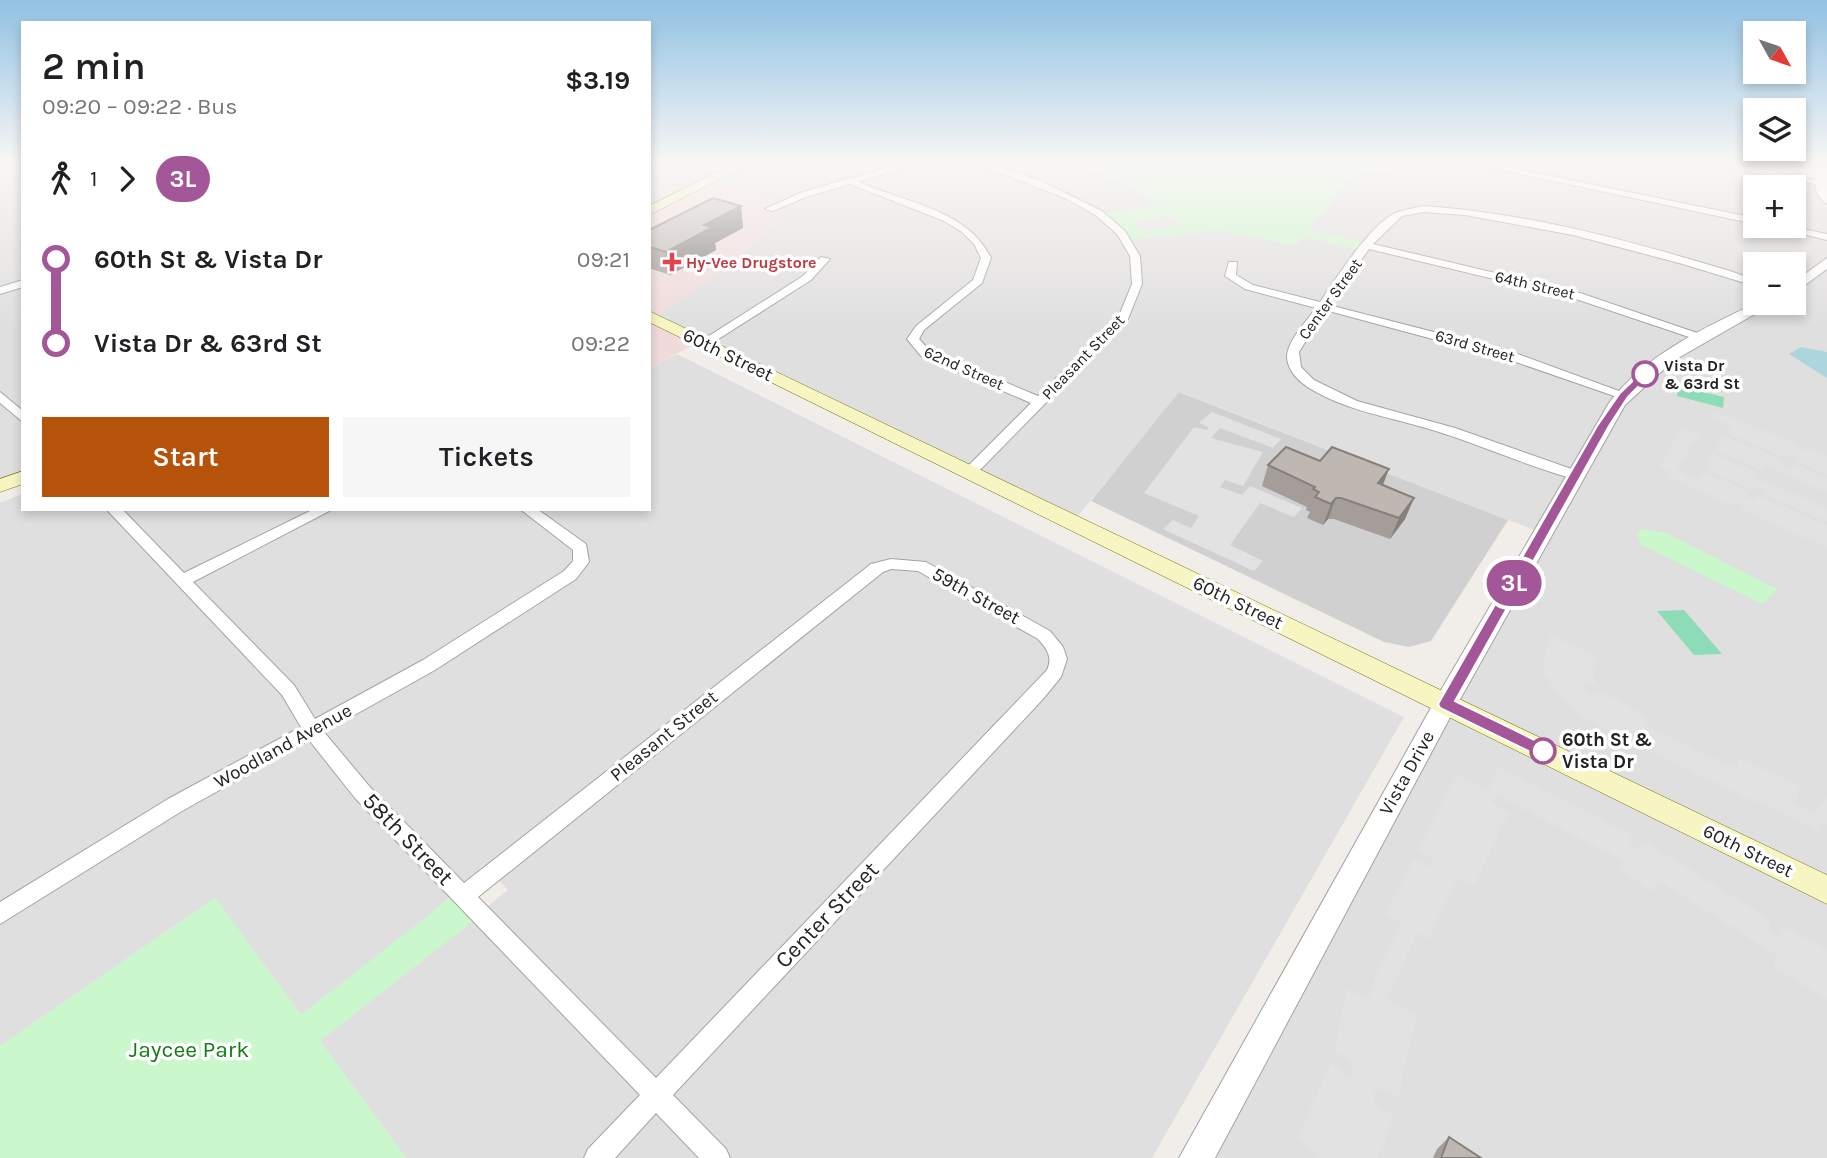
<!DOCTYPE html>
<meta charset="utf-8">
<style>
:root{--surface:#fff;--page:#f6f6f6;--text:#202124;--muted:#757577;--accent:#b45309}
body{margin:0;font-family:Karla,sans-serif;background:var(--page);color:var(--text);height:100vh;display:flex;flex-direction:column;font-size:26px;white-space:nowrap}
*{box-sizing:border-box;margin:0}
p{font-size:23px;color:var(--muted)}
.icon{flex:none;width:38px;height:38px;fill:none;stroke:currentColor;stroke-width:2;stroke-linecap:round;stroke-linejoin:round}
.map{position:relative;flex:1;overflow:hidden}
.drawer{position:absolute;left:21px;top:21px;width:630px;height:490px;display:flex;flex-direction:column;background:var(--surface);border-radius:0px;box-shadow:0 4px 10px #0003}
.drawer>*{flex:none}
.badge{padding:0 14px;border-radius:23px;font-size:24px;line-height:46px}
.needle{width:46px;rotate:130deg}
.fabs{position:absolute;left:1743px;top:21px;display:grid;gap:14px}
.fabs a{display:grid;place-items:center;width:63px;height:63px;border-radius:0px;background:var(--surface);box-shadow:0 4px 10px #0003;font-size:35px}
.map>.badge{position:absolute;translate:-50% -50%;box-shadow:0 0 0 4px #fff}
.legs{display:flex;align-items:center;gap:10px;height:77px;padding:0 21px;font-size:23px}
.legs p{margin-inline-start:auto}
.headline{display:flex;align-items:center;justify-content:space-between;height:119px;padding:0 21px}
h1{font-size:38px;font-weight:600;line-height:52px}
.cta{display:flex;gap:14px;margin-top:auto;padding:14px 21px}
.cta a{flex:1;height:80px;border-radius:0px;background:var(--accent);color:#fff;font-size:28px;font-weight:600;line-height:80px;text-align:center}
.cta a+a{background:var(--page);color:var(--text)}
ul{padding:0 21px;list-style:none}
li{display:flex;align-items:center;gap:24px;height:84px;font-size:26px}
li i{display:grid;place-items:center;width:10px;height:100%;margin:0 9px;background:currentColor}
li i::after{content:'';width:18px;height:18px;margin:-9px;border:5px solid;border-radius:50%;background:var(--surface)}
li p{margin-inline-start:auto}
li:first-child i{background:linear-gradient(#0000 50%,currentColor 0)}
li:last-child i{background:linear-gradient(currentColor 50%,#0000 0)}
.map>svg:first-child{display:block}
</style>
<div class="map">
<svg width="1827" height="1158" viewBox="0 0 1827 1158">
<rect width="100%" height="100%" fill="#f1eee9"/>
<path fill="#e0dfdf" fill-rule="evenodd" d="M 0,164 L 23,164 L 23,477 L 0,486 Z
M 649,164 L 1076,164 L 1125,184 L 1159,204 L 1126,240 L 1219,230 L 1304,236 L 1364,251 L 1368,244 L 1308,230 L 1352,176 L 1416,164 L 1827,164 L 1827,1158 L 1196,1158 L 1542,533 L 1180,392 L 1073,522 L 654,318 L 724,269 L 782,220 L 649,211 ZM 1755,187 L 1794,187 L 1794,226 L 1755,226 ZM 1755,264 L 1794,264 L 1794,303 L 1755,303 Z
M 677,354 L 1404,717 L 1152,1158 L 406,1158 L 320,1041 L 508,890 L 484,865 L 436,910 L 301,1015 L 215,898 L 0,1046 L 0,503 L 23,493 L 23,509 L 649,509 L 649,368 Z"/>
<path fill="#f0dadb" d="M 713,180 L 786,202 L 782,220 L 724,269 L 654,318 L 701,341 L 649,368 L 649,211 Z"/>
<path fill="#d0d0d0" d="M 1179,392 L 1508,520 L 1431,641 L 1409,647 L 1384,642 L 1091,501 Z"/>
<path fill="#caf7cb" d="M 1076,164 L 1416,164 L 1352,177 L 1309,230 L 1368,244 L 1364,251 L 1304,236 L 1296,246 L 1219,230 L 1126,240 L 1102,215 L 1159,204 L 1125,184 Z
M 1641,529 L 1666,533 L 1777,589 L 1764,603 L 1758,602 L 1642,545 L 1637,534 Z
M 458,892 L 481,915 L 320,1041 L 406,1158 L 0,1158 L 0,1046 L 215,898 L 301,1015 Z"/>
<path fill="#8ddbb7" d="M 1678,386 L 1724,397 L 1723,408 L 1677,396 Z
M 1684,610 L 1722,654 L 1694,655 L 1657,611 Z"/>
<path fill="#e2e2e2" d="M 1171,216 L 1184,226 L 1145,232 L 1132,221 Z
M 1212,412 L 1281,439 L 1273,448 L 1220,428 L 1211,438 L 1263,452 L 1243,486 L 1225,480 L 1220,487 L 1242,495 L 1250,486 L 1302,508 L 1294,517 L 1260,503 L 1230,545 L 1263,561 L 1254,571 L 1163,529 L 1173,520 L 1191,528 L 1199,516 L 1144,493 L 1194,427 L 1207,430 L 1208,427 L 1199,423 Z
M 1716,412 L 1798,444 L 1796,448 L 1803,451 L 1807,448 L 1827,456 L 1827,474 L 1795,461 L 1798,458 L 1789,454 L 1786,458 L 1726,433 L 1732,426 L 1710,417 Z
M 1680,427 L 1700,434 L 1678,467 L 1682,473 L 1697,480 L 1705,472 L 1750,492 L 1746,496 L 1754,500 L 1759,496 L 1827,525 L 1827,548 L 1742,510 L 1745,507 L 1737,503 L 1733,506 L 1667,477 L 1671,472 L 1660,467 Z
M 1723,435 L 1783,460 L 1781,464 L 1789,468 L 1793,464 L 1827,478 L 1827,492 L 1765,466 L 1761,470 L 1715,450 L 1722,444 L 1716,441 Z
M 1712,453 L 1758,473 L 1754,477 L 1827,508 L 1827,522 L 1761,494 L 1765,490 L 1757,486 L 1752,490 L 1707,470 L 1714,465 L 1705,460 Z
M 1551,635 L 1597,656 L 1592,671 L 1596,685 L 1584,685 L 1591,695 L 1604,692 L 1646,717 L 1644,725 L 1727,764 L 1737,768 L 1740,759 L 1800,786 L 1795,804 L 1815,813 L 1827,798 L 1827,825 L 1820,822 L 1818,830 L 1654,754 L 1656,747 L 1640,739 L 1637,746 L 1585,719 L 1561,699 L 1545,674 L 1543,659 Z
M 1498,767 L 1632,835 L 1629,844 L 1637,849 L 1645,842 L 1770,919 L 1768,931 L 1779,937 L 1782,926 L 1827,949 L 1827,998 L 1774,968 L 1776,955 L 1659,881 L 1652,891 L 1620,870 L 1623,860 L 1496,795 L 1492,803 L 1509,812 L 1474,886 L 1458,878 L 1428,939 L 1417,933 L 1387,1000 L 1417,1015 L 1398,1098 L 1376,1087 L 1373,1105 L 1394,1116 L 1383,1148 L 1377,1158 L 1315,1158 L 1317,1153 L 1297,1138 L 1331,1064 L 1351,1077 L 1353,1061 L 1334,1051 L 1347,989 L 1370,999 L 1377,971 L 1402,923 L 1385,913 L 1414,859 L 1431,868 L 1434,860 L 1417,851 L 1457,775 L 1488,790 Z"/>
<path fill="#add5dc" d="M 1801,347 L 1827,352 L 1827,378 L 1789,354 Z"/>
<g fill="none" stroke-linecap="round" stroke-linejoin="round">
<g stroke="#a3a3a3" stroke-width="2">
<path id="minor" d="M 898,164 L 913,164 L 859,182 C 905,203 966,208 991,258 L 982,283 L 924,330 L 919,339 L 929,350 L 1038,396 L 1119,316 L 1132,284 L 1130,256 L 1117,234 L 1095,215 L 1067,199 L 978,164 L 992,164 L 1043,182 L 1102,211 L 1125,231 L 1140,256 L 1142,284 L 1128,319 L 975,475 L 965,475 L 963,472 L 965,469 L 1031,403 L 921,356 L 907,339 L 916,326 L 973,280 L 981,258 L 974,244 L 962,232 L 944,221 L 850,184 L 806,197 L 773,211 L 765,209 L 800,193 Z
M 1474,164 L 1493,164 L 1755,218 L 1755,224 Z
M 1713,164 L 1734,164 L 1824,182 L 1820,185 Z
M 1424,206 C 1529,213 1630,241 1730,271 L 1755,280 L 1755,286 L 1679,263 L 1573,235 L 1465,215 L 1424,212 L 1402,216 L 1373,244 L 1580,293 L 1703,335 L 1703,339 L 1695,339 L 1573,298 L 1369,249 L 1329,305 L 1515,353 L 1630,395 L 1628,398 L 1620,398 L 1507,359 L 1325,310 L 1299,352 L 1301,367 L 1314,380 L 1357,401 L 1455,428 L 1580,472 L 1582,475 L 1575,479 C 1529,467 1484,446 1439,432 C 1400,419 1359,414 1322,395 C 1309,389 1292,378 1288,363 C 1282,346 1306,322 1316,308 L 1245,289 L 1225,276 L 1229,262 L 1237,262 L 1236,275 L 1253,285 L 1320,302 C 1335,280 1373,220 1398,212 C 1406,209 1416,208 1424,206 Z
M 1770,226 L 1788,226 L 1827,234 L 1827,240 Z
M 821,257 L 830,259 L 811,280 L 709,345 L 701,345 L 701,341 L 803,276 Z
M 23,280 L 23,287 L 0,294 L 0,287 Z
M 0,392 L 23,411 L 23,422 L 0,403 Z
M 106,509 L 122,509 L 184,573 L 314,509 L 333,509 L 193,582 L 294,685 L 315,719 L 423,660 L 564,571 L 573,561 L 573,550 L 520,509 L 537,509 L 586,544 L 589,562 L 576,579 L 435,670 L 324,732 L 369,786 L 464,883 L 871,564 L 891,559 L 926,562 L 1050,631 L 1063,647 L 1067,659 L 1061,677 L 1043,699 L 673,1095 L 726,1149 L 730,1158 L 699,1158 L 656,1113 L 615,1158 L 584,1158 L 588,1149 L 640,1095 L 355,798 L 309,740 L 182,811 L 0,924 L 0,902 L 168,799 L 301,727 L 282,695 ZM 891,569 L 918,571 L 1038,639 C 1047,649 1053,657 1047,670 L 656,1078 L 478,897 L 883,572 Z"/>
</g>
<g stroke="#a3a3a3" stroke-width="2">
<path id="tertiary" d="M 1816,164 L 1827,164 L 1827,204 C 1813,197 1814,178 1816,164 Z
M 1827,258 L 1827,269 L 1794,293 L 1794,282 Z
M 1756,303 L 1774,303 L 1673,361 L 1625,405 L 1454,710 L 1215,1158 L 1179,1158 L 1437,697 L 1609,403 C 1645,355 1704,328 1756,303 Z"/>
</g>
<g stroke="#72760c" stroke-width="1">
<path id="secondary" d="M 733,164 L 750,164 L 649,215 L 649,206 Z
M 649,311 L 1827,875 L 1827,904 L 649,322 Z
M 23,471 L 23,484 L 0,492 L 0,479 Z"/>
</g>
<use href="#minor" fill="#fff" fill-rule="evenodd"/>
<use href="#tertiary" fill="#fff" fill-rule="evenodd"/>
<use href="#secondary" fill="#f7f5c2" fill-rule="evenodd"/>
</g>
<path fill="#a49d99" d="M 741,206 L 743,228 L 715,243 L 716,250 L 670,275 L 649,268 L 649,230 Z
M 1268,465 L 1383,485 L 1414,498 L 1405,519 L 1390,539 L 1334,519 L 1328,519 L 1323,525 L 1307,518 L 1310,512 L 1306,510 L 1307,507 L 1262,486 Z
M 1449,1137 L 1481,1158 L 1433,1158 L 1437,1149 Z"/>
<path fill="#86807d" d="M 741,206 L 743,228 L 715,243 L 716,250 L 670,275 L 666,252 L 704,225 Z
M 1389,469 L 1381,490 L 1378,483 Z
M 1336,498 L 1328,519 L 1323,525 L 1331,504 Z
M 1414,498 L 1405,519 L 1390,539 L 1399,518 Z"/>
<path fill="#bfb7b2" stroke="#86807d" stroke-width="2" d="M 713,198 L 741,206 L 704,225 L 713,227 L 666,252 L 649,247 L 649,230 Z
M 1286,447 L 1320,461 L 1332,447 L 1389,469 L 1378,483 L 1414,498 L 1399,518 L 1341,498 L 1336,498 L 1331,504 L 1315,497 L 1319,492 L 1313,489 L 1315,487 L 1268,465 Z
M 1449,1137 L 1481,1158 L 1441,1158 Z"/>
<linearGradient id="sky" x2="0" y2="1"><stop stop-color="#90c1e3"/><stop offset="0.5" stop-color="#f9f7f5"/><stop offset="1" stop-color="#f9f7f5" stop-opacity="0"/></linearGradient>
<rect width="1827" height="327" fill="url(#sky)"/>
<path fill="#a35798" stroke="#fff" stroke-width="2" d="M 1642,372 L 1651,374 L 1628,397 L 1609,426 L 1455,701 L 1549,747 L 1549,756 L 1543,758 L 1440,708 L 1438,704 L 1597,426 L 1620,393 Z"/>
<path fill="#e0444e" stroke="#fff" stroke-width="2.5" d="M668.5 251.5h7v7h7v7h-7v7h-7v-7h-7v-7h7z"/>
<g fill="#fff" stroke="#a35798" stroke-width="3.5">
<circle cx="1645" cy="374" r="12"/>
<circle cx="1543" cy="751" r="12"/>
</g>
<g text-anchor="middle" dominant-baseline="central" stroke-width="7" stroke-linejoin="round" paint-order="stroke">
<g font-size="16" font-weight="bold" fill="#be3a42" stroke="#fff" text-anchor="start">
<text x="686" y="262">Hy-Vee Drugstore</text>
</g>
<g font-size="16" fill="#222" stroke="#fff">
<text transform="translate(1535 285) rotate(13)">64th Street</text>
<text transform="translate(1330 299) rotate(-54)">Center Street</text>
<text transform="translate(1475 346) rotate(16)">63rd Street</text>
<text transform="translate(1083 357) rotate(-46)">Pleasant Street</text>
<text transform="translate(964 368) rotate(24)">62nd Street</text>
</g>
<g font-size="16" font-weight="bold" fill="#222" stroke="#fff" text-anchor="start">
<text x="1664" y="365">Vista Dr<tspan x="1664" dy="18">&amp; 63rd St</tspan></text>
</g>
<g font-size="19" fill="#222" stroke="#fff">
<text transform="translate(728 355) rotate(26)">60th Street</text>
<text transform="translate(976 596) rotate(29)">59th Street</text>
<text transform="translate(1238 603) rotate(26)">60th Street</text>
<text transform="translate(664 736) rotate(-39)">Pleasant Street</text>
<text transform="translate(283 746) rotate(-29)">Woodland Avenue</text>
<text transform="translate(1407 773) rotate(-61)">Vista Drive</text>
<text transform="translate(1748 851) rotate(26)">60th Street</text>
</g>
<g font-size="19" font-weight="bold" fill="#222" stroke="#fff" text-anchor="start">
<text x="1562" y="740">60th St &amp;<tspan x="1562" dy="22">Vista Dr</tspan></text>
</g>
<g font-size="23" fill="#222" stroke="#fff">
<text transform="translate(408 839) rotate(46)">58th Street</text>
<text transform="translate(827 915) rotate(-46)">Center Street</text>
</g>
<g font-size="23" fill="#137d14" stroke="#fff">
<text x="189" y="1049">Jaycee Park</text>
</g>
</g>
</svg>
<div class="fabs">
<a><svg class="needle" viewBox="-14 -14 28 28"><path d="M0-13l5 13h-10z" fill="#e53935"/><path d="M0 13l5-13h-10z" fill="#757577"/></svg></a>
<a><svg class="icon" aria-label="layers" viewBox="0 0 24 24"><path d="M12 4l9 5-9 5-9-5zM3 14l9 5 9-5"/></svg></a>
<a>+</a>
<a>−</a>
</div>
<b class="badge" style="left:1514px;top:583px;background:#a35798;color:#fff">3L</b>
<section class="drawer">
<div class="headline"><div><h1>2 min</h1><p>09:20 – 09:22 · Bus</p></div><b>$3.19</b></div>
<div class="legs"><svg class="icon" aria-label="walk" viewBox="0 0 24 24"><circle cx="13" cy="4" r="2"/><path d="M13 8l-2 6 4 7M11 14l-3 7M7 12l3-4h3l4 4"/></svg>1<svg class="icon" aria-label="forward" viewBox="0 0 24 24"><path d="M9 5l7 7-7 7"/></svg><b class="badge" style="background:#a35798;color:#fff">3L</b></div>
<ul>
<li><i style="color:#a35798"></i><b>60th St &amp; Vista Dr</b><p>09:21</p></li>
<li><i style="color:#a35798"></i><b>Vista Dr &amp; 63rd St</b><p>09:22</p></li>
</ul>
<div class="cta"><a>Start</a><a>Tickets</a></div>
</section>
</div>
